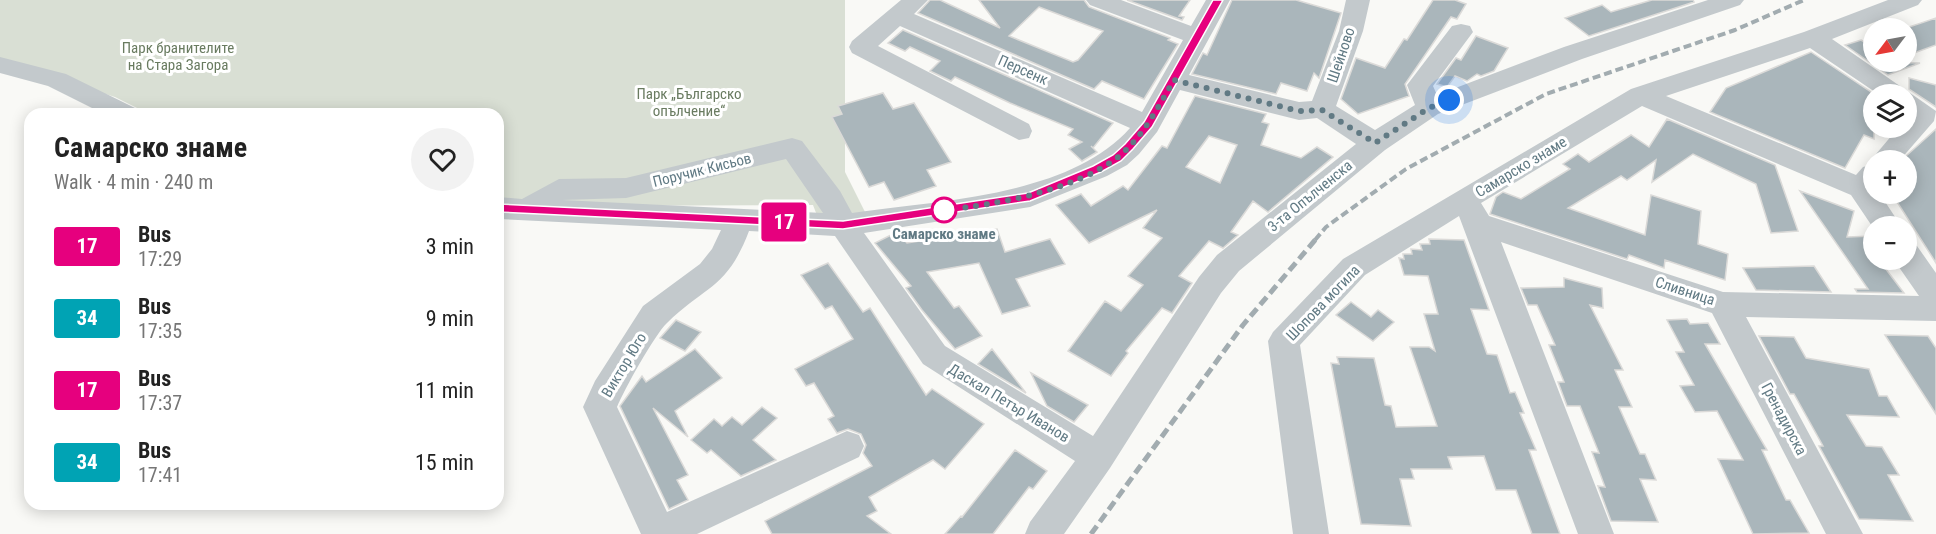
<!DOCTYPE html>
<meta charset="utf-8">
<style>
:root{--surface:#fff;--page:#f2f2f2;--text:#222;--muted:#767676}
body{margin:0;font-family:"Roboto Condensed",sans-serif;background:var(--page);color:var(--text);height:100vh;display:flex;flex-direction:column;font-size:22px;white-space:nowrap}
*{box-sizing:border-box;margin:0}
p{font-size:20px;color:var(--muted)}
.icon{flex:none;width:33px;height:33px;fill:none;stroke:currentColor;stroke-width:2;stroke-linecap:round;stroke-linejoin:round}
.map{position:relative;flex:1;overflow:hidden}
.sheet{position:absolute;left:24px;top:108px;width:480px;height:402px;display:flex;flex-direction:column;background:var(--surface);border-radius:18px;box-shadow:0 3px 15px #0003}
.sheet>*{flex:none}
.badge{padding:0 12px;border-radius:4px;font-size:21px;line-height:39px}
.needle{width:39px;rotate:238deg}
.buttons{position:absolute;left:1863px;top:18px;display:grid;gap:12px}
.buttons a{display:grid;place-items:center;width:54px;height:54px;border-radius:50%;background:var(--surface);box-shadow:0 3px 15px #0003;font-size:30px}
.you{position:absolute;width:30px;height:30px;margin:-15px;border:4px solid #fff;border-radius:50%;background:#1a73e8;box-shadow:0 0 0 9px #1a73e833}
.map>.badge{position:absolute;translate:-50% -50%;box-shadow:0 0 0 3px #fff}
.round{display:grid;place-items:center;flex:none;width:63px;height:63px;border-radius:32px;background:var(--page)}
.summary{display:flex;align-items:center;justify-content:space-between;height:102px;padding:0 30px}
h1{font-size:28px;font-weight:700;line-height:45px}
ul{padding:0;list-style:none}
li{display:flex;align-items:center;gap:18px;height:72px;padding:0 30px}
li div{flex:1}
li b{display:block;font-size:22px}
li em{font-style:normal}
li .badge{min-width:66px;font-weight:700;text-align:center}
.map>svg:first-child{display:block}
</style>
<div class="map">
<svg width="1936" height="534" viewBox="0 0 1936 534">
<rect width="100%" height="100%" fill="#f9f9f6"/>
<path fill="#d9dfd4" d="M 0,0 L 845,0 L 845,172 L 868,218 L 818,218 L 813,205 L 537,206 L 498,201 L 498,114 L 149,114 L 115,97 L 0,61 Z"/>
<path fill="#aab6bb" stroke="#dbdad8" stroke-width="1.5" fill-rule="evenodd" d="M 930,0 L 940,0 L 1000,28 L 979,0 L 1084,0 L 1089,7 L 1170,38 L 1168,40 L 1178,44 L 1144,99 L 1102,81 L 1094,89 L 918,13 ZM 1039,7 L 1103,31 L 1078,60 L 1073,62 L 1009,36 Z
M 1127,0 L 1190,0 L 1179,16 L 1184,17 L 1182,20 Z
M 1232,0 L 1296,0 L 1341,13 L 1319,78 L 1314,73 L 1307,91 L 1281,83 L 1276,94 L 1192,74 L 1203,53 L 1207,55 Z
M 1433,0 L 1455,0 L 1466,4 L 1457,19 L 1451,17 L 1405,84 L 1409,96 L 1358,114 L 1341,99 L 1356,58 L 1385,68 L 1404,39 L 1407,40 Z
M 1652,0 L 1693,0 L 1694,2 L 1589,36 L 1565,18 L 1602,5 L 1611,12 Z
M 1936,18 L 1936,45 L 1906,56 L 1906,28 Z
M 903,30 L 1113,123 L 1093,148 L 1091,146 L 1097,152 L 1082,161 L 1069,149 L 1082,142 L 1068,135 L 1073,129 L 1010,103 L 955,77 L 951,81 L 930,71 L 940,61 L 910,47 L 905,51 L 888,43 Z
M 1476,36 L 1508,48 L 1494,71 L 1481,76 L 1477,74 L 1467,81 L 1455,76 L 1447,87 L 1437,84 L 1456,58 L 1461,60 Z
M 1861,40 L 1866,43 L 1874,40 L 1874,62 L 1920,63 L 1888,75 L 1845,45 Z
M 1811,52 L 1874,94 L 1874,139 L 1864,135 L 1845,168 L 1710,112 L 1726,88 Z
M 1909,78 L 1936,85 L 1936,107 L 1909,89 Z
M 883,93 L 893,109 L 914,103 L 951,162 L 927,170 L 936,186 L 894,200 L 884,182 L 869,187 L 832,117 L 842,114 L 838,106 Z
M 1195,96 L 1266,114 L 1262,122 L 1269,124 L 1261,145 L 1301,158 L 1317,147 L 1333,157 L 1268,212 L 1253,201 L 1231,232 L 1238,235 L 1223,248 L 1209,241 L 1179,276 L 1192,283 L 1172,313 L 1162,308 L 1126,351 L 1128,353 L 1111,376 L 1068,351 L 1105,301 L 1121,311 L 1143,285 L 1128,276 L 1162,238 L 1143,228 L 1157,210 L 1089,243 L 1056,205 L 1081,194 L 1091,206 L 1123,186 L 1128,190 L 1162,146 L 1167,148 ZM 1209,136 L 1237,145 L 1220,183 L 1186,167 Z
M 1667,119 L 1775,165 L 1798,231 L 1771,233 L 1756,184 L 1693,154 L 1652,182 L 1656,160 L 1627,180 L 1621,176 L 1568,208 L 1645,235 L 1651,195 L 1701,211 L 1698,244 L 1728,254 L 1725,280 L 1665,260 L 1664,268 L 1629,255 L 1627,259 L 1490,214 L 1496,197 L 1503,192 L 1521,199 L 1570,169 L 1563,164 L 1578,154 L 1589,162 L 1631,135 L 1649,147 Z
M 1936,129 L 1936,263 L 1892,194 L 1906,194 L 1906,156 Z
M 1800,191 L 1854,211 L 1847,237 L 1874,236 L 1874,260 L 1879,260 L 1904,293 L 1857,292 L 1855,289 L 1868,289 Z
M 997,229 L 1005,252 L 1050,239 L 1065,264 L 1016,279 L 1030,306 L 1002,314 L 979,263 L 927,272 L 954,308 L 959,306 L 982,336 L 955,349 L 922,310 L 906,288 L 911,286 L 875,243 L 897,232 L 907,243 Z
M 1429,239 L 1464,240 L 1489,310 L 1471,309 L 1487,354 L 1497,355 L 1510,393 L 1515,392 L 1524,413 L 1520,413 L 1536,450 L 1529,450 L 1560,534 L 1532,534 L 1516,490 L 1496,490 L 1484,456 L 1448,457 L 1452,469 L 1411,469 L 1414,479 L 1400,479 L 1411,526 L 1361,524 L 1331,363 L 1339,364 L 1337,357 L 1374,358 L 1385,405 L 1391,406 L 1396,427 L 1437,426 L 1410,347 L 1429,347 L 1435,351 L 1424,314 L 1438,314 L 1428,276 L 1404,275 L 1399,258 L 1404,259 L 1403,254 L 1412,254 L 1411,249 L 1422,250 L 1420,244 L 1430,244 Z
M 828,263 L 863,312 L 870,308 L 926,395 L 932,389 L 984,424 L 945,469 L 933,460 L 869,497 L 877,511 L 867,516 L 891,534 L 772,534 L 765,521 L 872,466 L 863,453 L 866,445 L 861,434 L 848,429 L 837,433 L 828,419 L 834,416 L 814,383 L 806,386 L 795,369 L 853,339 L 832,306 L 825,309 L 801,275 Z
M 1814,266 L 1831,292 L 1756,290 L 1743,268 Z
M 1564,278 L 1602,288 L 1603,308 L 1590,305 L 1623,370 L 1615,370 L 1632,407 L 1619,407 L 1640,454 L 1645,454 L 1656,480 L 1640,479 L 1658,522 L 1611,521 L 1598,486 L 1605,487 L 1592,452 L 1599,453 L 1580,406 L 1567,406 L 1558,382 L 1564,382 L 1549,345 L 1555,345 L 1537,305 L 1528,305 L 1521,288 L 1564,287 Z
M 1351,302 L 1371,317 L 1378,310 L 1394,322 L 1373,341 L 1336,315 Z
M 1687,319 L 1690,324 L 1708,323 L 1720,344 L 1705,344 L 1767,450 L 1762,450 L 1786,500 L 1790,500 L 1809,533 L 1753,534 L 1718,459 L 1743,460 L 1717,411 L 1695,412 L 1680,386 L 1694,385 L 1676,352 L 1684,352 L 1667,320 Z
M 676,320 L 701,332 L 685,351 L 660,338 Z
M 1885,335 L 1928,336 L 1936,348 L 1936,414 Z
M 1759,336 L 1794,337 L 1806,358 L 1869,369 L 1879,396 L 1887,396 L 1899,417 L 1847,415 L 1866,446 L 1882,447 L 1899,475 L 1888,475 L 1913,521 L 1859,519 L 1819,446 L 1823,446 L 1794,394 L 1790,394 Z
M 695,349 L 722,378 L 675,411 L 688,437 L 653,408 L 688,475 L 677,480 L 688,500 L 669,509 L 620,406 L 642,376 L 646,382 Z
M 992,349 L 1026,393 L 978,364 Z
M 1031,373 L 1088,405 L 1074,422 L 1047,406 Z
M 762,407 L 777,418 L 753,440 L 776,460 L 741,476 L 711,450 L 707,453 L 691,440 L 714,419 L 722,426 L 732,417 L 742,425 Z
M 1015,450 L 1047,471 L 1033,489 L 1029,487 L 993,534 L 945,534 L 961,516 L 962,517 Z"/>
<g fill="none" stroke-linecap="round" stroke-linejoin="round">
<path fill="#c3c9cc" fill-rule="evenodd" d="M 901,0 L 928,0 L 914,14 L 1142,112 L 1183,40 L 1090,5 L 1086,0 L 1121,0 L 1191,26 L 1206,0 L 1230,0 L 1189,75 L 1299,102 L 1312,101 L 1339,31 L 1346,0 L 1370,0 L 1363,31 L 1336,106 L 1375,130 L 1415,105 L 1407,85 L 1452,26 L 1461,24 L 1470,26 L 1473,32 L 1433,86 L 1437,95 L 1564,47 L 1708,0 L 1744,0 L 1740,5 L 1582,59 L 1438,114 L 1385,150 L 1239,271 L 1221,293 L 1110,468 L 1064,534 L 1025,534 L 1030,522 L 1075,461 L 923,364 L 835,236 L 749,231 C 727,289 706,285 667,323 C 655,334 624,390 617,407 L 667,512 L 847,431 L 859,435 L 864,446 L 859,457 L 697,534 L 641,534 L 583,407 L 595,381 L 643,306 L 700,264 L 712,249 L 721,230 L 498,219 L 498,197 L 522,199 L 559,179 L 626,178 L 792,138 L 802,141 L 840,191 L 852,213 C 938,200 1069,197 1130,128 L 900,26 L 878,46 L 1029,124 L 1032,131 L 1029,138 L 1019,140 L 852,53 L 849,47 L 852,41 ZM 1180,90 L 1299,120 L 1317,118 L 1356,144 L 1217,255 L 1199,277 L 1093,436 L 945,346 L 864,233 L 1030,207 L 1107,176 L 1127,165 L 1139,154 L 1157,132 ZM 786,159 L 823,213 L 562,200 L 626,198 Z
M 1888,0 L 1922,0 L 1918,5 L 1832,39 L 1936,111 L 1934,121 L 1900,160 L 1874,160 L 1874,164 L 1871,160 L 1898,128 L 1906,128 L 1906,94 L 1878,94 L 1810,48 L 1666,96 L 1856,175 L 1863,167 L 1874,164 L 1874,194 L 1880,194 L 1901,226 L 1874,226 L 1874,229 L 1851,195 L 1642,106 L 1481,203 L 1489,216 L 1723,292 L 1919,296 L 1894,260 L 1906,260 L 1906,243 L 1917,246 L 1936,273 L 1936,321 L 1746,317 L 1863,534 L 1826,534 L 1712,313 L 1501,242 L 1614,534 L 1578,534 L 1459,216 L 1365,275 L 1300,345 L 1329,534 L 1293,534 L 1268,341 L 1273,332 L 1343,259 L 1631,89 L 1804,32 Z
M 0,57 L 66,74 L 135,108 L 139,114 L 104,114 L 48,86 L 0,73 Z"/>
<path stroke="#a2acb0" stroke-width="4" stroke-dasharray="8 4" stroke-linecap="butt" d="M 1315,240 L 1326,227 L 1406,169 L 1546,94 L 1735,30 L 1804,0"/>
<path stroke="#a2acb0" stroke-width="5" stroke-dasharray="10 5" stroke-linecap="butt" d="M 1091,534 L 1243,325 L 1316,239"/>
</g>
<path fill="#e6007e" stroke="#fff" stroke-width="1.5" d="M 1213,0 L 1223,0 L 1152,127 L 1133,149 L 1121,161 L 1101,172 L 1030,201 L 843,229 L 498,212 L 492,208 L 498,204 L 843,221 L 1028,193 L 1093,166 L 1113,155 L 1125,144 L 1144,122 Z"/>
<g fill="none" stroke-linecap="round" stroke-linejoin="round">
<path stroke="#617a84" stroke-width="6" stroke-dasharray="0 10.8" d="M 944,210 C 995,205 1076,190 1118,157 C 1143,137 1158,107 1174,80 L 1299,111 L 1322,110 L 1375,143 L 1429,108 L 1449,100"/>
</g>
<circle fill="#fff" stroke="#e6007e" stroke-width="3" cx="944" cy="210" r="12"/>
<g text-anchor="middle" dominant-baseline="central" stroke-width="6" stroke-linejoin="round" paint-order="stroke">
<g font-size="15" fill="#697b60" stroke="#fff">
<text x="178" y="48">Парк бранителите<tspan x="178" dy="17">на Стара Загора</tspan></text>
<text x="689" y="94">Парк „Българско<tspan x="689" dy="17">опълчение“</tspan></text>
</g>
<g font-size="15" fill="#617a84" stroke="#fff">
<text transform="translate(1341 55) rotate(-71)">Шейново</text>
<text transform="translate(1023 70) rotate(24)">Персенк</text>
<text transform="translate(1521 167) rotate(-31)">Самарско знаме</text>
<text transform="translate(702 170) rotate(-14)">Поручик Кисьов</text>
<text transform="translate(1310 196) rotate(-39)">3-та Опълченска</text>
<text transform="translate(1685 291) rotate(18)">Сливница</text>
<text transform="translate(1323 303) rotate(-46)">Шопова могила</text>
<text transform="translate(624 365) rotate(-59)">Виктор Юго</text>
<text transform="translate(1009 403) rotate(31)">Даскал Петър Иванов</text>
<text transform="translate(1784 419) rotate(62)">Гренадирска</text>
</g>
<g font-size="15" font-weight="bold" fill="#617a84" stroke="#fff">
<text x="944" y="234">Самарско знаме</text>
</g>
</g>
</svg>
<div class="buttons">
<a><svg class="needle" viewBox="-14 -14 28 28"><path d="M0-13l5 13h-10z" fill="#e53935"/><path d="M0 13l5-13h-10z" fill="#767676"/></svg></a>
<a><svg class="icon" aria-label="layers" viewBox="0 0 24 24"><path d="M12 4l9 5-9 5-9-5zM3 14l9 5 9-5"/></svg></a>
<a>+</a>
<a>−</a>
</div>
<div class="you" style="left:1449px;top:100px"></div>
<b class="badge" style="left:784px;top:222px;background:#e6007e;color:#fff">17</b>
<section class="sheet">
<div class="summary"><div><h1>Самарско знаме</h1><p>Walk · 4 min · 240 m</p></div><a class="round"><svg class="icon" aria-label="heart" viewBox="0 0 24 24"><path d="M12 20l-8-8c-3-5 5-10 8-4 3-6 11-1 8 4z"/></svg></a></div>
<ul>
<li><span class="badge" style="background:#e6007e;color:#fff">17</span><div><b>Bus</b><p>17:29</p></div><em>3 min</em></li>
<li><span class="badge" style="background:#00a3b4;color:#fff">34</span><div><b>Bus</b><p>17:35</p></div><em>9 min</em></li>
<li><span class="badge" style="background:#e6007e;color:#fff">17</span><div><b>Bus</b><p>17:37</p></div><em>11 min</em></li>
<li><span class="badge" style="background:#00a3b4;color:#fff">34</span><div><b>Bus</b><p>17:41</p></div><em>15 min</em></li>
</ul>
</section>
</div>
